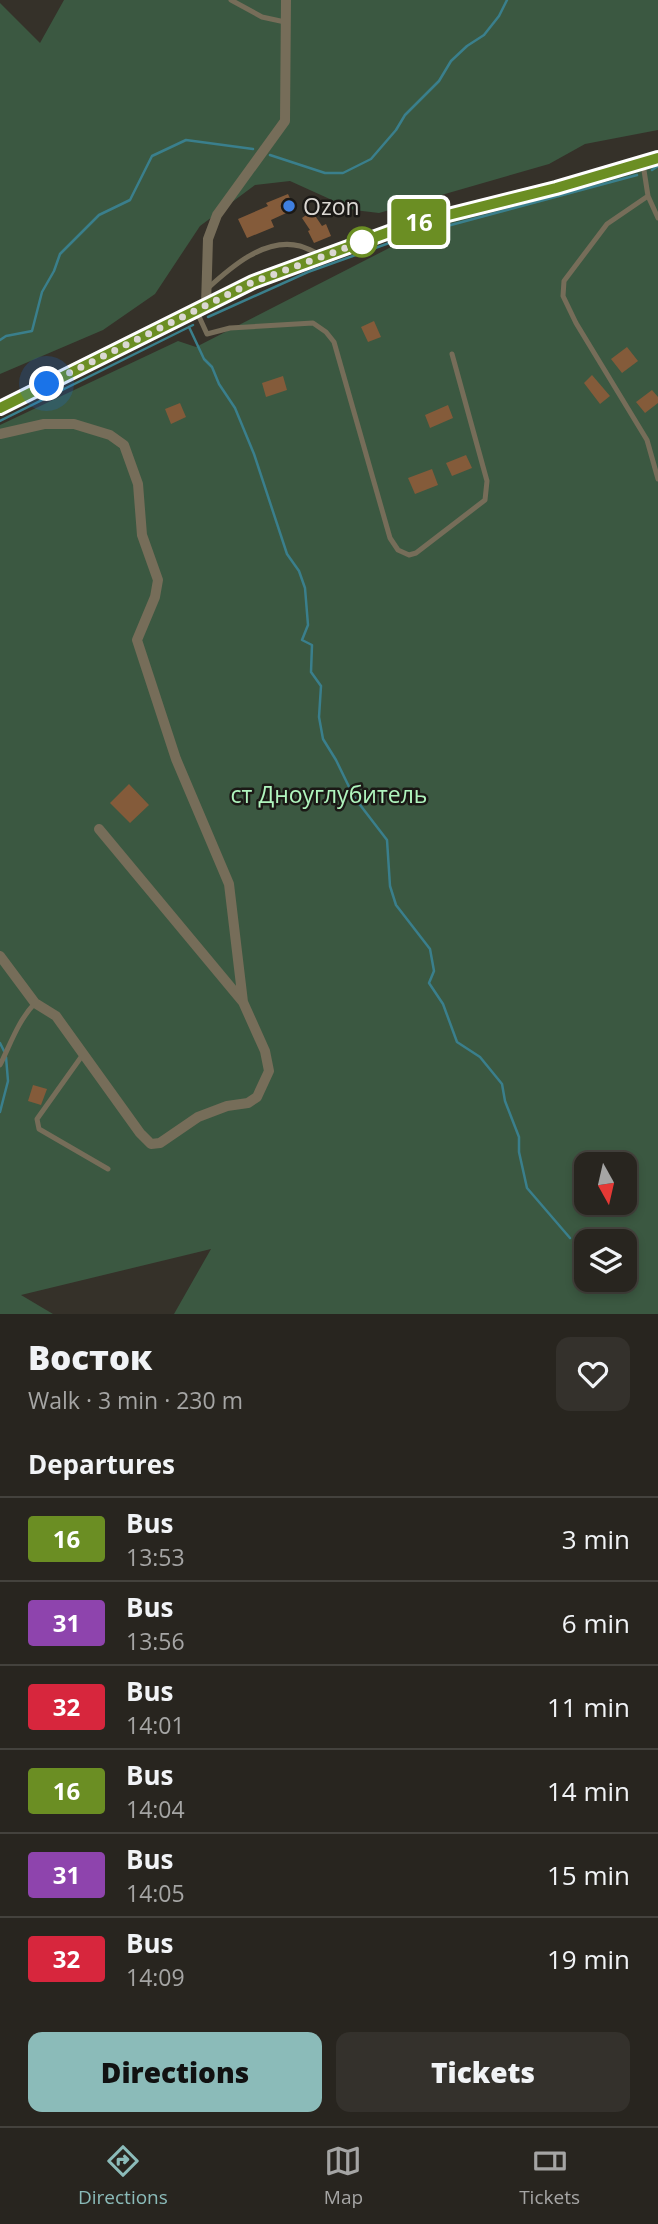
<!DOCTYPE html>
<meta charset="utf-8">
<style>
:root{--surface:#28251f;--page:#34312c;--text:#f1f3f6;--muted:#a5a5a4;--line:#44423d;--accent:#8bbbb9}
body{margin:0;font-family:"Open Sans",sans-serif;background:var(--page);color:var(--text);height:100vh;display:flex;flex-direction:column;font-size:26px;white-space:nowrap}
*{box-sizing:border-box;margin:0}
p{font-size:23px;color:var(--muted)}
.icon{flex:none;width:38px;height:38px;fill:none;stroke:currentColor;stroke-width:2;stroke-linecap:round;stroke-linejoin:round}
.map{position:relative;height:1314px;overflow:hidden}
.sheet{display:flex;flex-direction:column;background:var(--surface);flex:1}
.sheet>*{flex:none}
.badge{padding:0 14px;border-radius:5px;font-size:24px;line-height:46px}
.needle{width:46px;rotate:172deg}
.controls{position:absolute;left:574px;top:1152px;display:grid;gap:14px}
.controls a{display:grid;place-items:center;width:63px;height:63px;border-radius:14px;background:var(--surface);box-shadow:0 4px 10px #0003,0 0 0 2px var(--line);font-size:35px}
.you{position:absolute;width:35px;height:35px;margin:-18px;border:5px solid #fff;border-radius:50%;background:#1a73e8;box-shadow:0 0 0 10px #1a73e833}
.map>.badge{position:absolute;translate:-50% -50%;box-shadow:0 0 0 4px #fff}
h2{padding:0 28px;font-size:26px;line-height:63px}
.round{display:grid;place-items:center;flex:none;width:74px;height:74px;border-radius:14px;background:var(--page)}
.headline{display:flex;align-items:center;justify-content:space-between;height:119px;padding:0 28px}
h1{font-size:33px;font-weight:800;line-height:52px}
.action{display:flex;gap:14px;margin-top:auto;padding:14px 28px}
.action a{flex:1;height:80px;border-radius:14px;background:var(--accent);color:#111;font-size:28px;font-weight:800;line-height:80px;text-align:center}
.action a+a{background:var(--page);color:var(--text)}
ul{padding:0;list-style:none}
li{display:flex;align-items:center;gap:21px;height:84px;padding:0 28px;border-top:2px solid var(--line)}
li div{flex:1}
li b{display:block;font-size:26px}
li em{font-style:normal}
li .badge{min-width:77px;font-weight:700;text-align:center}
.tab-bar{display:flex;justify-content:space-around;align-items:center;height:98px;border-top:2px solid var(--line);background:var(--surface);font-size:19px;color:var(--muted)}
.tab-bar a{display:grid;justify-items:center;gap:4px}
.tab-bar .current{color:var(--accent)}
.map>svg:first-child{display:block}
</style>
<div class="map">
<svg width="658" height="1314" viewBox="0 0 658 1314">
<rect width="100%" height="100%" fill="#353129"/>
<path fill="#3b5841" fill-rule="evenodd" d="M 64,0 L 658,0 L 658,130 L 585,144 L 549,164 L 379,213 L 354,210 L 290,181 L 255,185 L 200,226 L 155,294 L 103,330 L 0,374 L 0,3 L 40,43 Z
M 658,161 L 658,1314 L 174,1314 L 211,1249 L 21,1295 L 53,1314 L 0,1314 L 0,425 L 178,341 L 196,347 L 436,224 ZM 586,1164 L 625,1164 L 625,1202 L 586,1202 ZM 586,1241 L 625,1241 L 625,1279 L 586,1279 Z"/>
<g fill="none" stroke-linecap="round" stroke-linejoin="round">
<path stroke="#3a7f8c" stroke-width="2.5" d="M 270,155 L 325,173 L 343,173 L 371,159 L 396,130 L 405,115 L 439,81 L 451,61 L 467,46 L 484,35 L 499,16 L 507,0
M 652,170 L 658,166
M 208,317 L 308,272 L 406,237 L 637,175
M 189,327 L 204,359 L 212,367 L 219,384 L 235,408 L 254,454 L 287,554 L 299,571 L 305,588 L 308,625 L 302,640 L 312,645 L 311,672 L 321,686 L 319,717 L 323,739 L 336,760 L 354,797 L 387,840 L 390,886 L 396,905 L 430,949 L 434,971 L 429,983 L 443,1004 L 457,1042 L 480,1057 L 502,1084 L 505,1101 L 519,1137 L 519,1152 L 527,1188 L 570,1238
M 0,340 L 6,336 L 32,331 L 42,292 L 54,271 L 60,254 L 99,215 L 130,200 L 152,156 L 186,140 L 253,149
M 0,421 L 193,325
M 0,1043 L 4,1051
M 0,1112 L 8,1081 L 6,1057"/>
</g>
<path fill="#845b3a" d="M 288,194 L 295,209 L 271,220 L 274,227 L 247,238 L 238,219 L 268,206 L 266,203 Z
M 312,211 L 322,226 L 326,224 L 331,236 L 314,243 L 308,231 L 310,230 L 302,218 Z
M 374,321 L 381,337 L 368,342 L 361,327 Z
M 627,347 L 638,361 L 622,373 L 611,359 Z
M 592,375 L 610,396 L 600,404 L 584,383 Z
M 283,376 L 287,390 L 266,397 L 262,383 Z
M 652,390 L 658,397 L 658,403 L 645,413 L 636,402 Z
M 180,403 L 186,417 L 171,424 L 165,409 Z
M 448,405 L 453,418 L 430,428 L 425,415 Z
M 466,455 L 472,468 L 452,476 L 446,463 Z
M 432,469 L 438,485 L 415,494 L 408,478 Z
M 129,784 L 149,805 L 130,823 L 110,803 Z
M 33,1085 L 47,1089 L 41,1105 L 28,1101 Z"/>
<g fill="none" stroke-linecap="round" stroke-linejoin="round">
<path stroke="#766d59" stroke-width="5" d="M 231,0 L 262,17 L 285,22
M 643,164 L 648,196 L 658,218
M 648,196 L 607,224 L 564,281 L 563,296 L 576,323 L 647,440 L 658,479
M 207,289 C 231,267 265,237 300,246 C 307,248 314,252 321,255
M 197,312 L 207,334 L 230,328 L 313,323 L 326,332 L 334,342 L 390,538 L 398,550 L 409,555 L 416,553 L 485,500 L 487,481 L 452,354
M 84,1053 L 37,1119 L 39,1129 L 108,1169
M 0,1065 C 11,1043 18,1021 35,1003"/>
<path stroke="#766d59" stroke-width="10" d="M 206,305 L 208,239 L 217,215 L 285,121 L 286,0
M 0,434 L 44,424 L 74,424 L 110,435 L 124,445 L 138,484 L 142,535 L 158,580 L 155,597 L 137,640 L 176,759 L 229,884 L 243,1002
M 0,956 L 35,1003 L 56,1016 L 140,1133 L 151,1144 L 160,1143 L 198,1117 L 227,1106 L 248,1103 L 257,1097 L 269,1071 L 265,1051 L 243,1002 L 99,829"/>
<path stroke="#9d8e6d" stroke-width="14" d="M 0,408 L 253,282 L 408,225 L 556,188 L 658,158"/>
</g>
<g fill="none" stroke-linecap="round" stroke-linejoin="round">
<g stroke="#fff" stroke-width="16">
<path id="line" d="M 0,408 L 253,282 L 408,225 L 556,188 L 658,158"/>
</g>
<use href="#line" stroke="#6b8e23" stroke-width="10"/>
<path stroke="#dbd8d3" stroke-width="7" stroke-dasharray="0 12.6" d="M 47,384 L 253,282 L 362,242"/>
</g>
<circle fill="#3f7fe0" stroke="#1b1916" stroke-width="2.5" cx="289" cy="206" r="7"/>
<circle fill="#fff" stroke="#6b8e23" stroke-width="3.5" cx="362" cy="242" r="14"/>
<g text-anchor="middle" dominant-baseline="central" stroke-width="5" stroke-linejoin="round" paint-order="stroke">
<g font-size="23" fill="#dbd8d3" stroke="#1b1916" text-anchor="start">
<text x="303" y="206">Ozon</text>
</g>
<g font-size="23" fill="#b0f5be" stroke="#1b1916">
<text x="329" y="794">ст Дноуглубитель</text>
</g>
</g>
</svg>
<div class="controls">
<a><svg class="needle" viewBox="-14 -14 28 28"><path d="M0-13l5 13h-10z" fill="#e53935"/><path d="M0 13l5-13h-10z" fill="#a5a5a4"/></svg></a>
<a><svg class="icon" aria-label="layers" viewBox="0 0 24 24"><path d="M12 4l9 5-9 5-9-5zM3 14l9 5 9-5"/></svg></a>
</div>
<div class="you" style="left:47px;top:384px"></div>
<b class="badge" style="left:419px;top:222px;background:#6b8e23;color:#fff">16</b>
</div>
<section class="sheet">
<div class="headline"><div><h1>Восток</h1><p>Walk · 3 min · 230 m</p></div><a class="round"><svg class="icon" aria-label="heart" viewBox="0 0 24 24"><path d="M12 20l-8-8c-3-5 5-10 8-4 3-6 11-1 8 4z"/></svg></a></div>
<h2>Departures</h2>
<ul>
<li><span class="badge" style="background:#6b8e23;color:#fff">16</span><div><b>Bus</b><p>13:53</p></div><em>3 min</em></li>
<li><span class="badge" style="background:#8e44ad;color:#fff">31</span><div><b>Bus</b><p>13:56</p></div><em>6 min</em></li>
<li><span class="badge" style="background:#d7263d;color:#fff">32</span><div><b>Bus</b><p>14:01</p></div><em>11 min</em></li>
<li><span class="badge" style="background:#6b8e23;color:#fff">16</span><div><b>Bus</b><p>14:04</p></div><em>14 min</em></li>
<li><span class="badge" style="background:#8e44ad;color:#fff">31</span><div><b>Bus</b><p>14:05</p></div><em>15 min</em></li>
<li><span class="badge" style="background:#d7263d;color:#fff">32</span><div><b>Bus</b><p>14:09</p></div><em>19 min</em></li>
</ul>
<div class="action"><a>Directions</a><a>Tickets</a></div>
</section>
<nav class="tab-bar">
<a class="current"><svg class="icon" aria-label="directions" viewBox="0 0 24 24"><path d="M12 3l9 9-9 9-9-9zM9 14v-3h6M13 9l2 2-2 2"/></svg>Directions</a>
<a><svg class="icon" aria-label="map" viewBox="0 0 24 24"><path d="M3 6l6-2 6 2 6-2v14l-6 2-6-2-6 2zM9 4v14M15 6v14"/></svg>Map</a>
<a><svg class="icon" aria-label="tickets" viewBox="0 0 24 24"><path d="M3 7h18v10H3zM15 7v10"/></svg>Tickets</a>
</nav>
